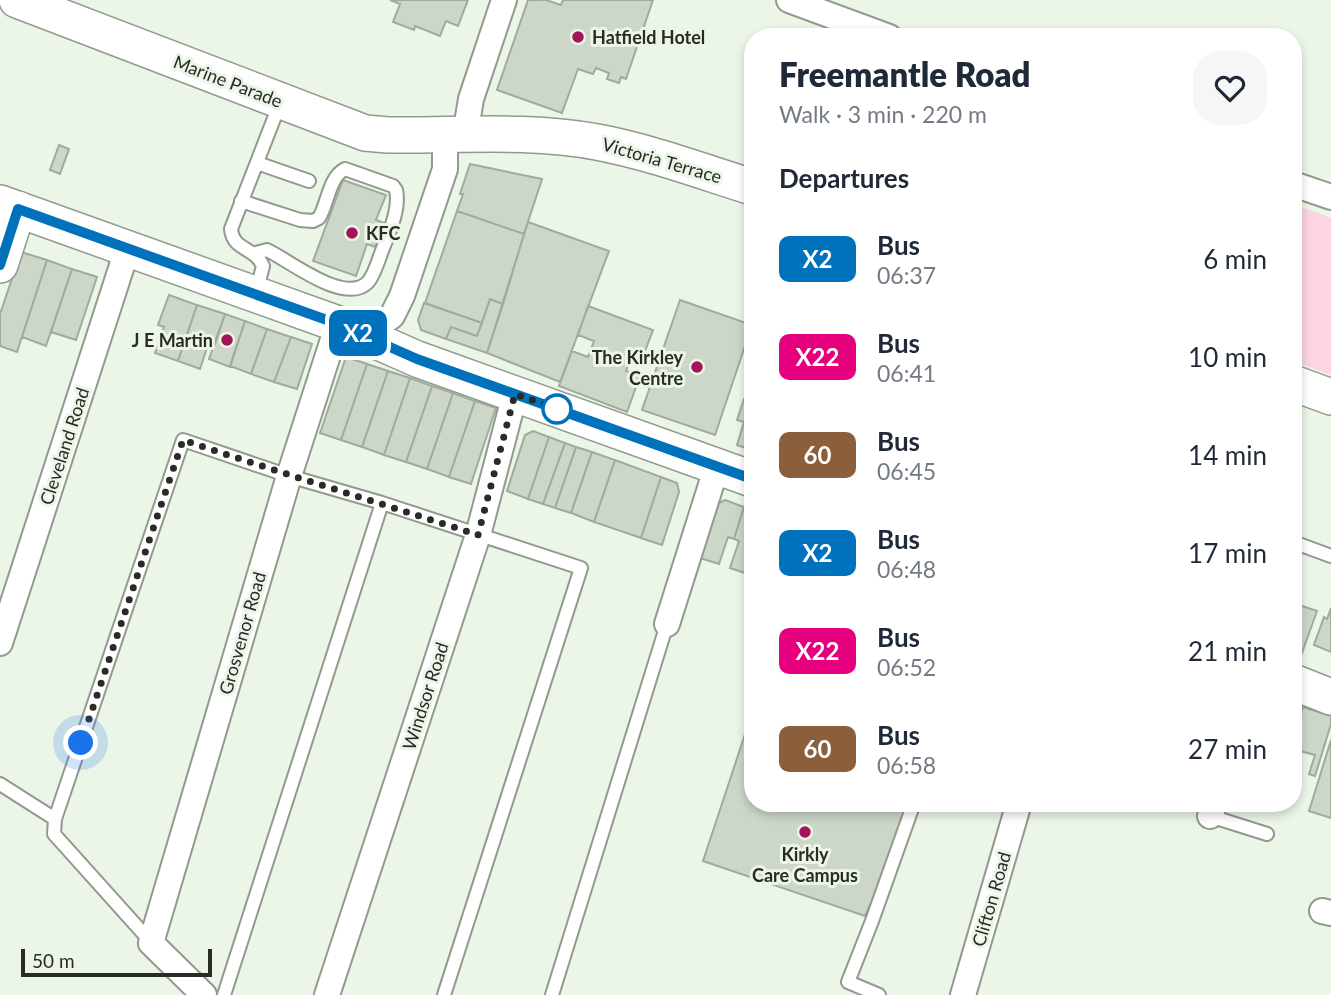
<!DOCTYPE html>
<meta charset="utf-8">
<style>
:root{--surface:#fff;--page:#f6f6f7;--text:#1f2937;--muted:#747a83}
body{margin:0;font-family:Lato,sans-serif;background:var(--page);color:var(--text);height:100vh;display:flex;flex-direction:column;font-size:26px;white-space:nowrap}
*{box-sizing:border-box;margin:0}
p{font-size:23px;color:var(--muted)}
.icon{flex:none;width:38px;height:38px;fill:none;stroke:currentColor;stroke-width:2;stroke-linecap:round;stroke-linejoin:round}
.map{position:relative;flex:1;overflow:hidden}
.panel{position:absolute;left:744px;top:28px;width:558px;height:784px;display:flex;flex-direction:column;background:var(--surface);border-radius:28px;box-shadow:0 4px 10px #0003}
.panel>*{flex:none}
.badge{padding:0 14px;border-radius:10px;font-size:24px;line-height:46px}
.scale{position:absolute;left:21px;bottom:18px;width:191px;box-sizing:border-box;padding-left:7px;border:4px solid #282b26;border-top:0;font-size:19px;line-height:24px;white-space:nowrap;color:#282b26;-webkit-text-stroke:5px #ebf6e8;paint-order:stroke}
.you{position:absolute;width:35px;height:35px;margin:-18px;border:5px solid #fff;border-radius:50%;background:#1a73e8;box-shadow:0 0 0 10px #1a73e833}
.map>.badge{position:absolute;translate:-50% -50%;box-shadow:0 0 0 4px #fff}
h2{padding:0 35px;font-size:26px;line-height:63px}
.round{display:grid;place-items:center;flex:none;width:74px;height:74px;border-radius:28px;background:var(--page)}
.headline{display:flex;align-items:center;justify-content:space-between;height:119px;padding:0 35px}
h1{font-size:33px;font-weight:800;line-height:52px}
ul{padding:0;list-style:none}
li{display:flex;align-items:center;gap:21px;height:98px;padding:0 35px}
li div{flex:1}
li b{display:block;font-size:26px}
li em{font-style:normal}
li .badge{min-width:77px;font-weight:700;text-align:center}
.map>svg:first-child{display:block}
</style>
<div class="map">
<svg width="1331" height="995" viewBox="0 0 1331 995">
<rect width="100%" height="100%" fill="#ebf6e8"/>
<path fill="#fdd4e0" d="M 1293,204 L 1331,218 L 1331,375 L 1293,361 Z"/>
<path fill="#ccd6c9" stroke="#a0aa9d" stroke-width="2" d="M 390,0 L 468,0 L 458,26 L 446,21 L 440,36 L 415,26 L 414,30 L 393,22 L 400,4 Z
M 528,0 L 546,0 L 561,5 L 563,0 L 653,0 L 626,79 L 621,77 L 619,83 L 607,79 L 609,73 L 596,68 L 593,74 L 578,69 L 562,113 L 497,90 Z
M 59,145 L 69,149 L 60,174 L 50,170 Z
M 470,164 L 542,179 L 524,234 L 457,211 L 463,194 L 460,194 Z
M 343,180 L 386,195 L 376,220 L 384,223 L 375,247 L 367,244 L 356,276 L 313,261 Z
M 457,211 L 524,234 L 503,304 L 490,299 L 482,323 L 425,303 Z
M 528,222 L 609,251 L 560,382 L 487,353 Z
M 21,252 L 47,260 L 17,352 L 0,346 L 0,314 Z
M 47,260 L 72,269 L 46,346 L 22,337 Z
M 72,269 L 97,277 L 76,340 L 51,332 Z
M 169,295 L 197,305 L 178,361 L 155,353 L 164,327 L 158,325 Z
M 490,299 L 503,304 L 487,353 L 446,339 L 451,327 L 477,336 Z
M 680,300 L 752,325 L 715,435 L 642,410 Z
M 424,303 L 482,323 L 477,336 L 451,327 L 446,339 L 421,330 L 418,320 Z
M 197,305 L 225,314 L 215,344 L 209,342 L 200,369 L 178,361 Z
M 588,306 L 653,330 L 642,359 L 632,355 L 626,371 L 640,376 L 627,412 L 559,386 L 572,351 L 588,357 L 594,341 L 578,335 Z
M 225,314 L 245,321 L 230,367 L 209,359 Z
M 245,321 L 267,329 L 251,374 L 230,366 Z
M 267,329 L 291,337 L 274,382 L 251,374 Z
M 291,337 L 312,344 L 297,389 L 274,382 Z
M 346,357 L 367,364 L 341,440 L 320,433 Z
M 367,364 L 388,371 L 362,447 L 341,440 Z
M 388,371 L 410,378 L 384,455 L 362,447 Z
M 410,378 L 432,386 L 406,462 L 384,455 Z
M 432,386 L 453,393 L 427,469 L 406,462 Z
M 453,393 L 475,401 L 449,477 L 427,469 Z
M 744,399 L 752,402 L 752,450 L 737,445 L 744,422 L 737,420 Z
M 475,401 L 496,408 L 471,484 L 449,477 Z
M 533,431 L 549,437 L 528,499 L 507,491 L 525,435 Z
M 549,437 L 565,443 L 543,504 L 528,499 Z
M 565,443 L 576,447 L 555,508 L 543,504 Z
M 576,447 L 592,452 L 571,513 L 555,508 Z
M 592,452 L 615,460 L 594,522 L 571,513 Z
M 615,460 L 661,477 L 641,538 L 594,522 Z
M 661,477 L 677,483 L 679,492 L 662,545 L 641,538 Z
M 725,500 L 744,507 L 734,539 L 728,537 L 719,564 L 700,558 L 719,503 Z
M 744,507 L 752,510 L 752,562 L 748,574 L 730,568 L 739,541 L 734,539 Z
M 1299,605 L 1317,611 L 1302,653 L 1293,649 L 1293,620 Z
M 1331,608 L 1331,652 L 1314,645 L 1324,617 L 1327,619 Z
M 1293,703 L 1303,707 L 1293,737 Z
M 1303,707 L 1331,716 L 1331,724 L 1315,776 L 1309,774 L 1315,755 L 1300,751 L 1293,767 L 1293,737 Z
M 752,713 L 752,803 L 908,803 L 882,880 L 865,916 L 703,861 Z
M 1331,740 L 1331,818 L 1309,811 Z"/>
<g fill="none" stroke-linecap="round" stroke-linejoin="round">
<g stroke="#919a8d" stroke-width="16">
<path id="lane" d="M 257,163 L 309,181
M 241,201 L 300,220 L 313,221 L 319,218 C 328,203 329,177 345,169 L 393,186 L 396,190 C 400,208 390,231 383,248 C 379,258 375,274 368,282 C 345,306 289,260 267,250 L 256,253
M 256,293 L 263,266 C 254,246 233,251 231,229 L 280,103
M 1293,542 L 1331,556
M 0,784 L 55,819
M 1210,816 L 1267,834
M 151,942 L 54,834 L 55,819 L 183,440 L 289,476 L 382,503 L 581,568 L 444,995
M 224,995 L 382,503
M 552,995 L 667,624
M 879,995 L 848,982 L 872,921 L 914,803"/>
</g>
<g stroke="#919a8d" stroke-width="28">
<path id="street" d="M 789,0 L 889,37
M 465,135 L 471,99 L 504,0
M 1293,184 L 1331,197
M 356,331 L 376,327 L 392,316 L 402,296 L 445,169 L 445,136
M 667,624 L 717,466
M 0,643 L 127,250
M 1210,816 L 1215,803
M 1322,911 L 1331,913
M 204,995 L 151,943 L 289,476 L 338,324
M 327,995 L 478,535 L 515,394
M 963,995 L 1019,803"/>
</g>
<g stroke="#919a8d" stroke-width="38">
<path id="secondary" d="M 17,0 L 365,133 L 388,135 C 457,136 529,129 597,142 C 650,152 701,171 752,187
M 0,203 L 338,324 L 417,359 L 752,479
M 0,265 L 18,209
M 1293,383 L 1331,397
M 1293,682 L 1331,697"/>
</g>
<use href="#lane" stroke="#fff" stroke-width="12"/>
<use href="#street" stroke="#fff" stroke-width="24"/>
<use href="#secondary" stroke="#fff" stroke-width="35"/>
</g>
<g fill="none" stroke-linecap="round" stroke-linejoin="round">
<g stroke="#fff" stroke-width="16">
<path id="line" d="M 0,265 L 18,209 L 338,324 L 417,359 L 752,479"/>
</g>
<use href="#line" stroke="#0072bc" stroke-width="10"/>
<path stroke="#282b26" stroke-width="7" stroke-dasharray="0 12.6" d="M 81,743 L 183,440 C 281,473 380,503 478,535 L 515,394 L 566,412 L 557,409"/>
</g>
<g fill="#a3145a" stroke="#ebf6e8" stroke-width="2.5">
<circle cx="578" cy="37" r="7"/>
<circle cx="352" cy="233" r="7"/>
<circle cx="227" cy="340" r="7"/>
<circle cx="697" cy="367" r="7"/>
<circle cx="805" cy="832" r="7"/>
</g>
<circle fill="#fff" stroke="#0072bc" stroke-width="3.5" cx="557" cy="409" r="14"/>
<g text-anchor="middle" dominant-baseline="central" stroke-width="6" stroke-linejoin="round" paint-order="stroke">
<g font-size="18" font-weight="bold" fill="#282b26" stroke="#ebf6e8" text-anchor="start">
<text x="592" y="37">Hatfield Hotel</text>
<text x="366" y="233">KFC</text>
<text x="213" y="340" text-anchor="end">J E Martin</text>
<text x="683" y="357" text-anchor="end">The Kirkley<tspan x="683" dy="21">Centre</tspan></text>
<text x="805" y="854" text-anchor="middle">Kirkly<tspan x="805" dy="21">Care Campus</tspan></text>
</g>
<g font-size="18" fill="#282b26" stroke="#ebf6e8">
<text transform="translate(228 81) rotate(21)">Marine Parade</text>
<text transform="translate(662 160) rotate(16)">Victoria Terrace</text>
<text transform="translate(64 446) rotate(-72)">Cleveland Road</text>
<text transform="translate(242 633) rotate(-74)">Grosvenor Road</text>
<text transform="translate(425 696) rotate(-72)">Windsor Road</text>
<text transform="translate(991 899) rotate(-74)">Clifton Road</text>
</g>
</g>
</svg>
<div class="scale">50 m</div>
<div class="you" style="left:81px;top:743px"></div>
<b class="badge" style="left:358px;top:333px;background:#0072bc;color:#fff">X2</b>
<section class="panel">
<div class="headline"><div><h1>Freemantle Road</h1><p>Walk · 3 min · 220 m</p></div><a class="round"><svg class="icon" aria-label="heart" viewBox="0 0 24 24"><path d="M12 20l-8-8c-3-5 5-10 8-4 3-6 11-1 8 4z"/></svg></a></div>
<h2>Departures</h2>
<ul>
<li><span class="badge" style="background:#0072bc;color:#fff">X2</span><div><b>Bus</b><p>06:37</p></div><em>6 min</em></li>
<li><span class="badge" style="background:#e6007e;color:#fff">X22</span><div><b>Bus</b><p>06:41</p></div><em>10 min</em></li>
<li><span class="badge" style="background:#8b5e3c;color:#fff">60</span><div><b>Bus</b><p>06:45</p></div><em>14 min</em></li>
<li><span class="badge" style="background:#0072bc;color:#fff">X2</span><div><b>Bus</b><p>06:48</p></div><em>17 min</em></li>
<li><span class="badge" style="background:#e6007e;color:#fff">X22</span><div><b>Bus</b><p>06:52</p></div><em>21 min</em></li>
<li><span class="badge" style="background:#8b5e3c;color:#fff">60</span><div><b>Bus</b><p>06:58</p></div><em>27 min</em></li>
</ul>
</section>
</div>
